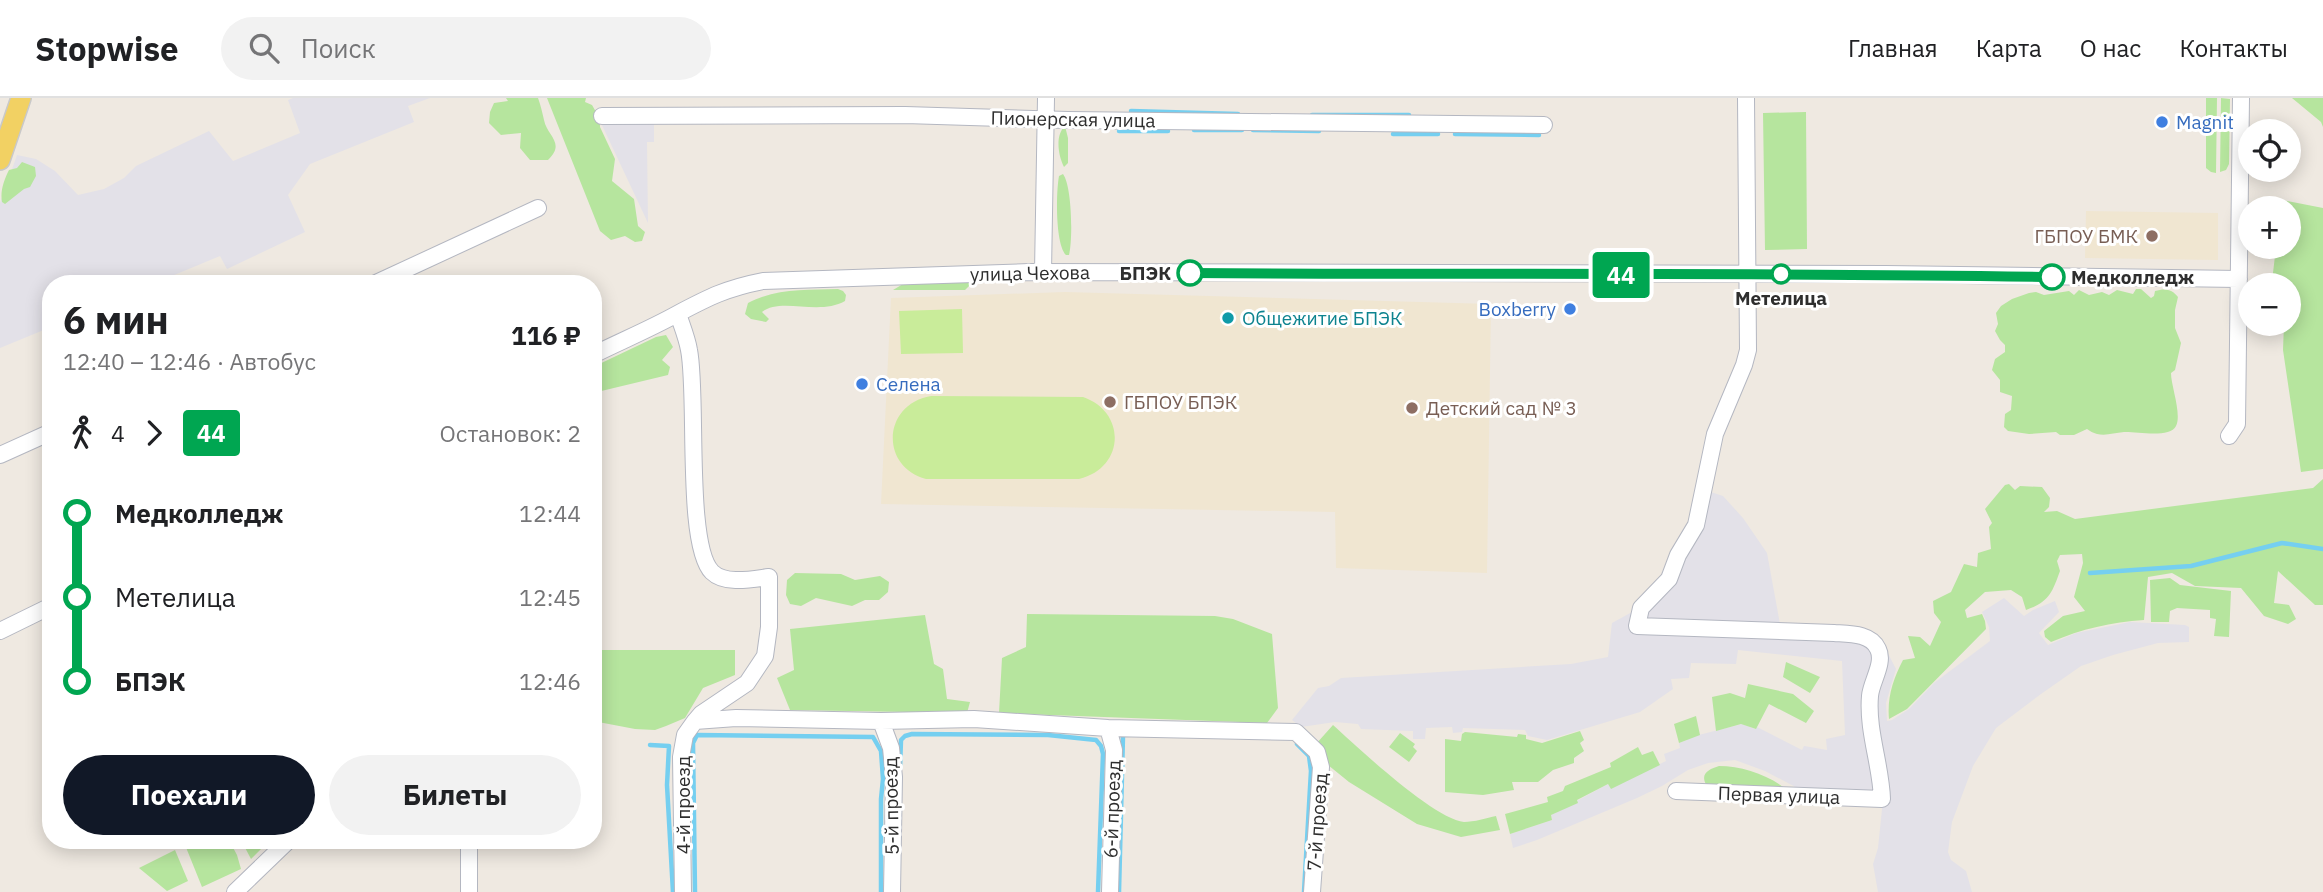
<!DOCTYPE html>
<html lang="ru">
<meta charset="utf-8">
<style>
:root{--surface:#fff;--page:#f2f2f2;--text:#202124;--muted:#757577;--line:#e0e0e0;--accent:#111827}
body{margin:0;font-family:"IBM Plex Sans",sans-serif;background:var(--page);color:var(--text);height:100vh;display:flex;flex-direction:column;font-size:26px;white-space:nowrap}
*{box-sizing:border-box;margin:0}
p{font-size:23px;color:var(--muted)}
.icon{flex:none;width:38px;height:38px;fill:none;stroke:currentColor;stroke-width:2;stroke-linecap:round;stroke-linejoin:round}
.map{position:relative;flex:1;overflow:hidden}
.drawer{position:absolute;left:42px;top:177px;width:560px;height:574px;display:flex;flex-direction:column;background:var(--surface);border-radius:28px;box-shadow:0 4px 18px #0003}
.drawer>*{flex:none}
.badge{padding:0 14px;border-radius:5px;font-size:24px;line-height:46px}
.buttons{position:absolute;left:2238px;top:21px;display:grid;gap:14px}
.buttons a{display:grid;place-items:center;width:63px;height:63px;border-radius:50%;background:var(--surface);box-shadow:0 4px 18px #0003;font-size:35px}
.map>.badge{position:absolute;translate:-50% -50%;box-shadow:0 0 0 4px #fff}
.legs{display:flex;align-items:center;gap:10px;height:77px;padding:0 21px;font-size:23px}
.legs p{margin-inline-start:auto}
.head{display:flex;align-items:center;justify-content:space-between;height:119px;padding:0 21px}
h1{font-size:38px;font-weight:700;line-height:52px}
.primary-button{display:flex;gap:14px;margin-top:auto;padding:14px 21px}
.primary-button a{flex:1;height:80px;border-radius:42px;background:var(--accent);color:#fff;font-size:28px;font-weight:700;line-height:80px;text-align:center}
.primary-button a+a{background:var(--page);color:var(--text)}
ul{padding:0 21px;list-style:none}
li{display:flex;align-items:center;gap:24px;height:84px;font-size:26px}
li i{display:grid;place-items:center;width:10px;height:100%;margin:0 9px;background:currentColor}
li i::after{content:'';width:18px;height:18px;margin:-9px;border:5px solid;border-radius:50%;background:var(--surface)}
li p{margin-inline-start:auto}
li:first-child i{background:linear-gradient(#0000 50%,currentColor 0)}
li:last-child i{background:linear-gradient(currentColor 50%,#0000 0)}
header{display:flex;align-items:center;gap:42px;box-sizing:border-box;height:98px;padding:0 35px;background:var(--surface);border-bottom:2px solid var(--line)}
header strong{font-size:33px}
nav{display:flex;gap:38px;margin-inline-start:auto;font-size:24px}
.search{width:490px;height:63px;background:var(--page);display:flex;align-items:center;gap:18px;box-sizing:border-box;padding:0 24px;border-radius:38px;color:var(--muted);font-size:26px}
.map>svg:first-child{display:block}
</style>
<header>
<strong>Stopwise</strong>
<div class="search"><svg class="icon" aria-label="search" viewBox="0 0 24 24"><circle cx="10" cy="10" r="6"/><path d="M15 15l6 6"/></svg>Поиск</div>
<nav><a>Главная</a><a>Карта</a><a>О нас</a><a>Контакты</a></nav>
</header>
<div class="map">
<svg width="2323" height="794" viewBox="0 0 2323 794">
<rect width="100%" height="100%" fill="#efe9e1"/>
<path fill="#e3e1e8" d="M 293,0 L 430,0 L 408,8 L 414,24 L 310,66 L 288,97 L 305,134 L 227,171 L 220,158 L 155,185 L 51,186 L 51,229 L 0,250 L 0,105 L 17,57 L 36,61 L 55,73 L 78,97 L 104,91 L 124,80 L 136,68 L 209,33 L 233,63 L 300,35 L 288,2 Z
M 601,25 L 654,25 L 654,44 L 647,44 L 648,125 Z
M 1711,394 L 1723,398 L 1743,420 L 1767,455 L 1780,526 L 1880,540 L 1896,571 L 1886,605 L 1887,623 L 1892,622 L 1909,611 L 1934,585 L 1990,543 L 1989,529 L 1982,514 L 2004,500 L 2024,518 L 2033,512 L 2055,503 L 2059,514 L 2039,535 L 2048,547 L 2076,535 L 2130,524 L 2185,527 L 2189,529 L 2189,544 L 2158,545 L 2113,557 L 2081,568 L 2041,596 L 1996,630 L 1973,668 L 1952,724 L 1948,754 L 1951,762 L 1966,773 L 1972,794 L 1878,794 L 1873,766 L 1878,750 L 1884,692 L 1805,694 L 1765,673 L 1735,662 L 1708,665 L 1688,672 L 1662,688 L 1637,700 L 1537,742 L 1513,750 L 1510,736 L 1552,722 L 1551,717 L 1608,686 L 1611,690 L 1666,663 L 1664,656 L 1680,650 L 1679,645 L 1687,642 L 1687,640 L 1742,626 L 1755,631 L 1757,629 L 1802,652 L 1804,648 L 1827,652 L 1826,641 L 1845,637 L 1842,563 L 1738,552 L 1736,566 L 1691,565 L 1689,580 L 1671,581 L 1673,591 L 1640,614 L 1547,642 L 1528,638 L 1525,632 L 1463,630 L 1462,634 L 1453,635 L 1452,629 L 1426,630 L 1425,641 L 1413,641 L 1413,633 L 1361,631 L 1358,626 L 1335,624 L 1301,629 L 1292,622 L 1318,590 L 1329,588 L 1341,580 L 1571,566 L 1608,559 L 1612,525 L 1654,502 L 1683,443 Z"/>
<path fill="#f0e6d1" d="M 2086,113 L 2218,115 L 2218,162 L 2085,160 Z
M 1065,194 L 1491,206 L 1487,475 L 1336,470 L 1335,414 L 881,406 L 891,200 Z"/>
<path fill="#b6e59e" d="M 506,0 L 538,0 C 541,8 542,14 544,22 C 547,38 566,45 548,62 L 530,62 L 520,50 L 521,35 L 501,37 L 489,25 L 490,14 L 494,5 L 508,3 Z
M 547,0 L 586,0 L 585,4 L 592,7 L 600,21 L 600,29 L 615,61 L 612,83 L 634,101 L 638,128 L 645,134 L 642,143 L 635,144 L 625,138 L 611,142 L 600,133 Z
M 2206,0 L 2217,0 L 2216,75 L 2211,74 L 2206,70 Z
M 2221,0 L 2230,1 L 2229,66 L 2226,72 L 2220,74 Z
M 2292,0 L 2323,0 L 2323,29 L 2321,24 Z
M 1806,14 L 1807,151 L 1765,152 L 1763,15 Z
M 1065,28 L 1068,40 L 1068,65 L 1064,69 C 1058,57 1055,37 1065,28 Z
M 22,64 L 35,69 L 36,78 L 30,89 L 24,91 L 5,106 L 2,104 C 0,93 4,82 9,72 L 17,70 Z
M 1063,76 C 1072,88 1073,141 1069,157 L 1066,157 C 1055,146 1056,94 1059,78 Z
M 2282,102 L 2323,110 L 2323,371 L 2301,374 L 2283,252 L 2284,226 L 2289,226 L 2289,187 L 2276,187 L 2273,175 L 2276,149 L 2289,149 L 2289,110 L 2281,110 Z
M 943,182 L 972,185 L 965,192 L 893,192 L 903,186 Z
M 838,191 L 843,193 L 846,197 L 845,203 C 819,218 781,199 762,214 L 769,221 L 766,224 L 751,221 L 745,216 L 748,205 C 776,190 806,192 838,191 Z
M 2136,191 L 2141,191 L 2151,200 L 2154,198 L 2155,193 C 2165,190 2172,191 2178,199 L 2175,212 L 2175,230 L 2181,245 L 2175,272 L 2171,275 C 2171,288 2182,316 2176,328 C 2170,341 2134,333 2124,334 C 2114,335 2106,338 2097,336 C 2093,335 2090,333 2087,331 L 2074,337 L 2060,337 L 2056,334 L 2029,336 L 2008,333 L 2004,329 L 2005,316 L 2011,312 L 2012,298 L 2000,294 L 2000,282 L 1992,272 L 1995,261 L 2005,254 L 2005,247 L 2000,242 L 1995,233 L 1998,226 L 1996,215 L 2001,208 L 2012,201 L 2029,195 L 2036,194 L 2044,197 L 2069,193 L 2074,197 L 2079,192 L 2089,197 L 2102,194 L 2109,197 L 2117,192 L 2133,196 Z
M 666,237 L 673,249 L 662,262 L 670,269 L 668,277 L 593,295 L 593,269 L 656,239 Z
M 2323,381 L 2323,507 L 2315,507 L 2278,473 L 2274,505 L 2289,507 L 2296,521 L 2288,526 L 2264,518 L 2241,490 L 2195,488 L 2172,475 L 2148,479 L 2144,522 C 2111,524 2082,531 2051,544 L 2045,539 L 2044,533 L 2063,518 L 2085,513 L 2074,499 L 2083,465 L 2082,456 L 2060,457 L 2057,463 L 2060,473 C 2052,495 2049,504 2026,512 L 2022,499 L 2011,492 L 1985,494 L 1965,512 L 1967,520 L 1982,516 L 1985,523 L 1986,531 L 1907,611 L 1889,621 C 1887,600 1893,581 1903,562 L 1915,560 L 1908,538 L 1920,539 L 1930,548 L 1941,524 L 1934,515 L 1933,503 L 1951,494 L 1964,466 L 1977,469 L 1978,455 L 1991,451 L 1989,429 L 1992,425 L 1985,411 L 2005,387 L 2009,386 L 2015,392 L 2020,388 L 2042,389 L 2050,400 L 2049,409 L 2044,414 L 2057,413 L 2075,421 L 2313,390 Z
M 795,475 L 841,476 L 855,482 L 880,478 L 889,484 L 888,494 L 879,502 L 865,502 L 852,508 L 816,500 L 801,508 L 790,506 L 786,497 L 787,482 Z
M 2170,480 L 2180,487 L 2231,493 L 2229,539 L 2214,538 L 2216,521 L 2210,520 L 2210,512 L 2177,510 L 2170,513 L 2169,524 L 2151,524 L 2150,482 Z
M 1027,516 L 1215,518 L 1233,521 L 1272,536 L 1278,610 L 1267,625 L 999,615 L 1002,560 L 1026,549 Z
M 925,517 L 934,566 L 943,571 L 947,601 L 970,604 L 967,615 L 790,612 L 777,580 L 794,572 L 790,531 Z
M 593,552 L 735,552 L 735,577 L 703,590 L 685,620 L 666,628 L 655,632 L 635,631 L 593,623 Z
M 1786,564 L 1820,579 L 1810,595 L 1783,579 Z
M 1748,586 L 1793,596 L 1814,613 L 1806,625 L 1769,606 L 1756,631 L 1741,626 L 1716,633 L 1712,599 L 1730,595 L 1745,600 Z
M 1696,618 L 1700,637 L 1679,645 L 1674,626 Z
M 1333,627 C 1357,649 1434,721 1464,724 C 1474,724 1487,720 1496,718 L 1500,732 L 1461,739 L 1417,726 L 1349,684 L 1328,667 L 1316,646 Z
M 1580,633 L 1584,642 L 1580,645 L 1584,653 L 1574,660 L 1574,665 L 1553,672 L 1538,684 L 1512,684 L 1514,692 L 1483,697 L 1445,694 L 1445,641 L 1461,643 L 1462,636 L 1465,634 L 1517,639 L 1518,636 L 1526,637 L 1526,641 L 1542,645 Z
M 1400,635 L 1415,646 L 1413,649 L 1417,653 L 1409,664 L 1389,649 Z
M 1638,649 L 1642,657 L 1653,653 L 1660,667 L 1611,691 L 1608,686 L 1577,702 L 1578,705 L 1551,717 L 1552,722 L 1510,736 L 1505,716 L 1548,704 L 1547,699 L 1563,693 L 1565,688 L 1611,669 L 1610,665 Z
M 1719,668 C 1743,668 1772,678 1789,694 L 1707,688 C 1699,676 1709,671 1719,668 Z
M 183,742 L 229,742 L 237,757 L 241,771 L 202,789 Z
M 241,742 L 268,742 L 269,743 L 251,761 Z
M 175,752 L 188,783 L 167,793 L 139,770 Z"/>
<path fill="#c9ec9a" d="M 962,211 L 963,255 L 901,256 L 899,213 Z
M 931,298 L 1083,299 C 1127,314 1125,370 1079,381 L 926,381 C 879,368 883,306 931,298 Z"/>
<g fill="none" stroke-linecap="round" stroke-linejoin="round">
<path stroke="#75cff0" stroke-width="4.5" d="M 1131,13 L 1238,16
M 1312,17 L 1409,17
M 1194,32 L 1242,32
M 1253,32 L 1319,33
M 1119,33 L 1168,33
M 1393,36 L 1438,36
M 1455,36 L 1539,37
M 2090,475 L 2191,468 L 2282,445 L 2323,451
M 1297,646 L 1309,658 L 1311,673 L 1304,794
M 650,647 L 669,648 L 667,687 L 673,794
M 900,671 L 901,642 L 905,638 L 912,636 L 1048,637 L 1096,642 L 1101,648 L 1103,656 L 1098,794
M 695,794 L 693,645 L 697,637 L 873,639 L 881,653 L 883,681 L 881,701 L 881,794
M 1119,794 L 1123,638"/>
<g stroke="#b4b7c1" stroke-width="18">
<path id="minor" d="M 602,18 L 905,17 L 1068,22 L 1544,27
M 1043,174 L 1046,0
M 374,186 L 538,110
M 678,216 C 682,228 687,240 689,252 C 698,296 685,447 712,474 C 725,487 753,481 769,479 L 769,529 L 765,558 L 747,585 L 701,616 L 695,623 L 685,637 L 681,659 L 683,794
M 593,257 C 621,243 650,231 677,216 C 709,199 727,190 763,183 L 1030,174 L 1886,176 L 2239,181
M 2229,338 L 2237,326 L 2241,0
M 0,357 L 51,334
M 0,533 L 51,508
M 695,623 L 736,620 L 881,623 L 974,621 L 1108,630 L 1296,634 L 1317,654 L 1321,669 L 1312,794
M 881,623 L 891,650 L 894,679 L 892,794
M 1108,630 L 1114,652 L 1110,794
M 1676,693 L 1882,701 C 1881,667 1867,633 1870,598 C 1871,584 1885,565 1878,551 C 1871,535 1849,536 1834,535 L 1637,528 L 1641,510 L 1669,481 L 1678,457 L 1696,427 L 1715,336 L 1744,267 L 1748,252 L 1746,0
M 469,742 L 469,794
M 235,794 L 289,742"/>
</g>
<g stroke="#c9c9c9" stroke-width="22">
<path id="major" d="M 0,62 L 21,0"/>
</g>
<use href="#minor" stroke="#fff" stroke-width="16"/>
<use href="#major" stroke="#f2d163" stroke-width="19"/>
</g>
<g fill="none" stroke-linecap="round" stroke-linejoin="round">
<g stroke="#fff" stroke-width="16">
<path id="line-1" d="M 1190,175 C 1478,177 1765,174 2052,179"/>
</g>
<use href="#line-1" stroke="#00a651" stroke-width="10"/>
</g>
<g fill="#3f7fe0" stroke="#fff" stroke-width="2.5">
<circle cx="2162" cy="24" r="7"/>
<circle cx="1570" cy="211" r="7"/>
<circle cx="862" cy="286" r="7"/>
</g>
<g fill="#8d6e63" stroke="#fff" stroke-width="2.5">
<circle cx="2152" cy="138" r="7"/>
<circle cx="1110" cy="304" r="7"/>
<circle cx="1412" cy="310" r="7"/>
</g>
<g fill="#fff" stroke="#00a651" stroke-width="3.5">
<circle cx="1190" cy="175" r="12"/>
<circle cx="1781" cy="176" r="9"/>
<circle cx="2052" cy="179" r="12"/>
</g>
<circle fill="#0f9aa8" stroke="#fff" stroke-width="2.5" cx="1228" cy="220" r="7"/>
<g text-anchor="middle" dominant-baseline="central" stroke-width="6" stroke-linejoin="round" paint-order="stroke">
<g font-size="19" fill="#2e2e2e" stroke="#fff">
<text transform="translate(1073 21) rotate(1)">Пионерская улица</text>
<text transform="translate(1030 175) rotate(-1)">улица Чехова</text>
<text transform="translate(1779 697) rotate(2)">Первая улица</text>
<text transform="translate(683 707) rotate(-90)">4-й проезд</text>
<text transform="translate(891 708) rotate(-91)">5-й проезд</text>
<text transform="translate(1112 711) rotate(-88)">6-й проезд</text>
<text transform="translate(1317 724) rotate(-86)">7-й проезд</text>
</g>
<g font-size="19" fill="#366cbe" stroke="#fff" text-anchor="start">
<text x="2176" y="24">Magnit</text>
<text x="1556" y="211" text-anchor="end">Boxberry</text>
<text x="876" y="286">Селена</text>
</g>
<g font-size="19" fill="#785e54" stroke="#fff" text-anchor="start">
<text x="2138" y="138" text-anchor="end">ГБПОУ БМК</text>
<text x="1124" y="304">ГБПОУ БПЭК</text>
<text x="1426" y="310">Детский сад № 3</text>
</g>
<g font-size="19" font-weight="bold" fill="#2e2e2e" stroke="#fff" text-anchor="end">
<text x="1171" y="175">БПЭК</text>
<text x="2071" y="179" text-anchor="start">Медколледж</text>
<text x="1781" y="200" text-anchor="middle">Метелица</text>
</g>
<g font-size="19" fill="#0d838f" stroke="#fff" text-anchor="start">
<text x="1242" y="220">Общежитие БПЭК</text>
</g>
</g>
</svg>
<div class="buttons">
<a><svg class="icon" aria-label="locate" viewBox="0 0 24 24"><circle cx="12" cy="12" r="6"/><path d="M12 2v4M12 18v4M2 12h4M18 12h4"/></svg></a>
<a>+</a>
<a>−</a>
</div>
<b class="badge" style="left:1621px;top:177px;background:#00a651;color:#fff">44</b>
<section class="drawer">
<div class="head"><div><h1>6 мин</h1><p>12:40 – 12:46 · Автобус</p></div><b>116 ₽</b></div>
<div class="legs"><svg class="icon" aria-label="walk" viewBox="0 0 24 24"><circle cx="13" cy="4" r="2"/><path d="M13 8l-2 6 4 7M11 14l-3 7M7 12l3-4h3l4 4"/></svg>4<svg class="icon" aria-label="forward" viewBox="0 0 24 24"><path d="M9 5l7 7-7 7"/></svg><b class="badge" style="background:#00a651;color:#fff">44</b><p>Остановок: 2</p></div>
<ul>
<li><i style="color:#00a651"></i><b>Медколледж</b><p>12:44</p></li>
<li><i style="color:#00a651"></i><span>Метелица</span><p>12:45</p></li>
<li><i style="color:#00a651"></i><b>БПЭК</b><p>12:46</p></li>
</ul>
<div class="primary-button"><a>Поехали</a><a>Билеты</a></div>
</section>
</div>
